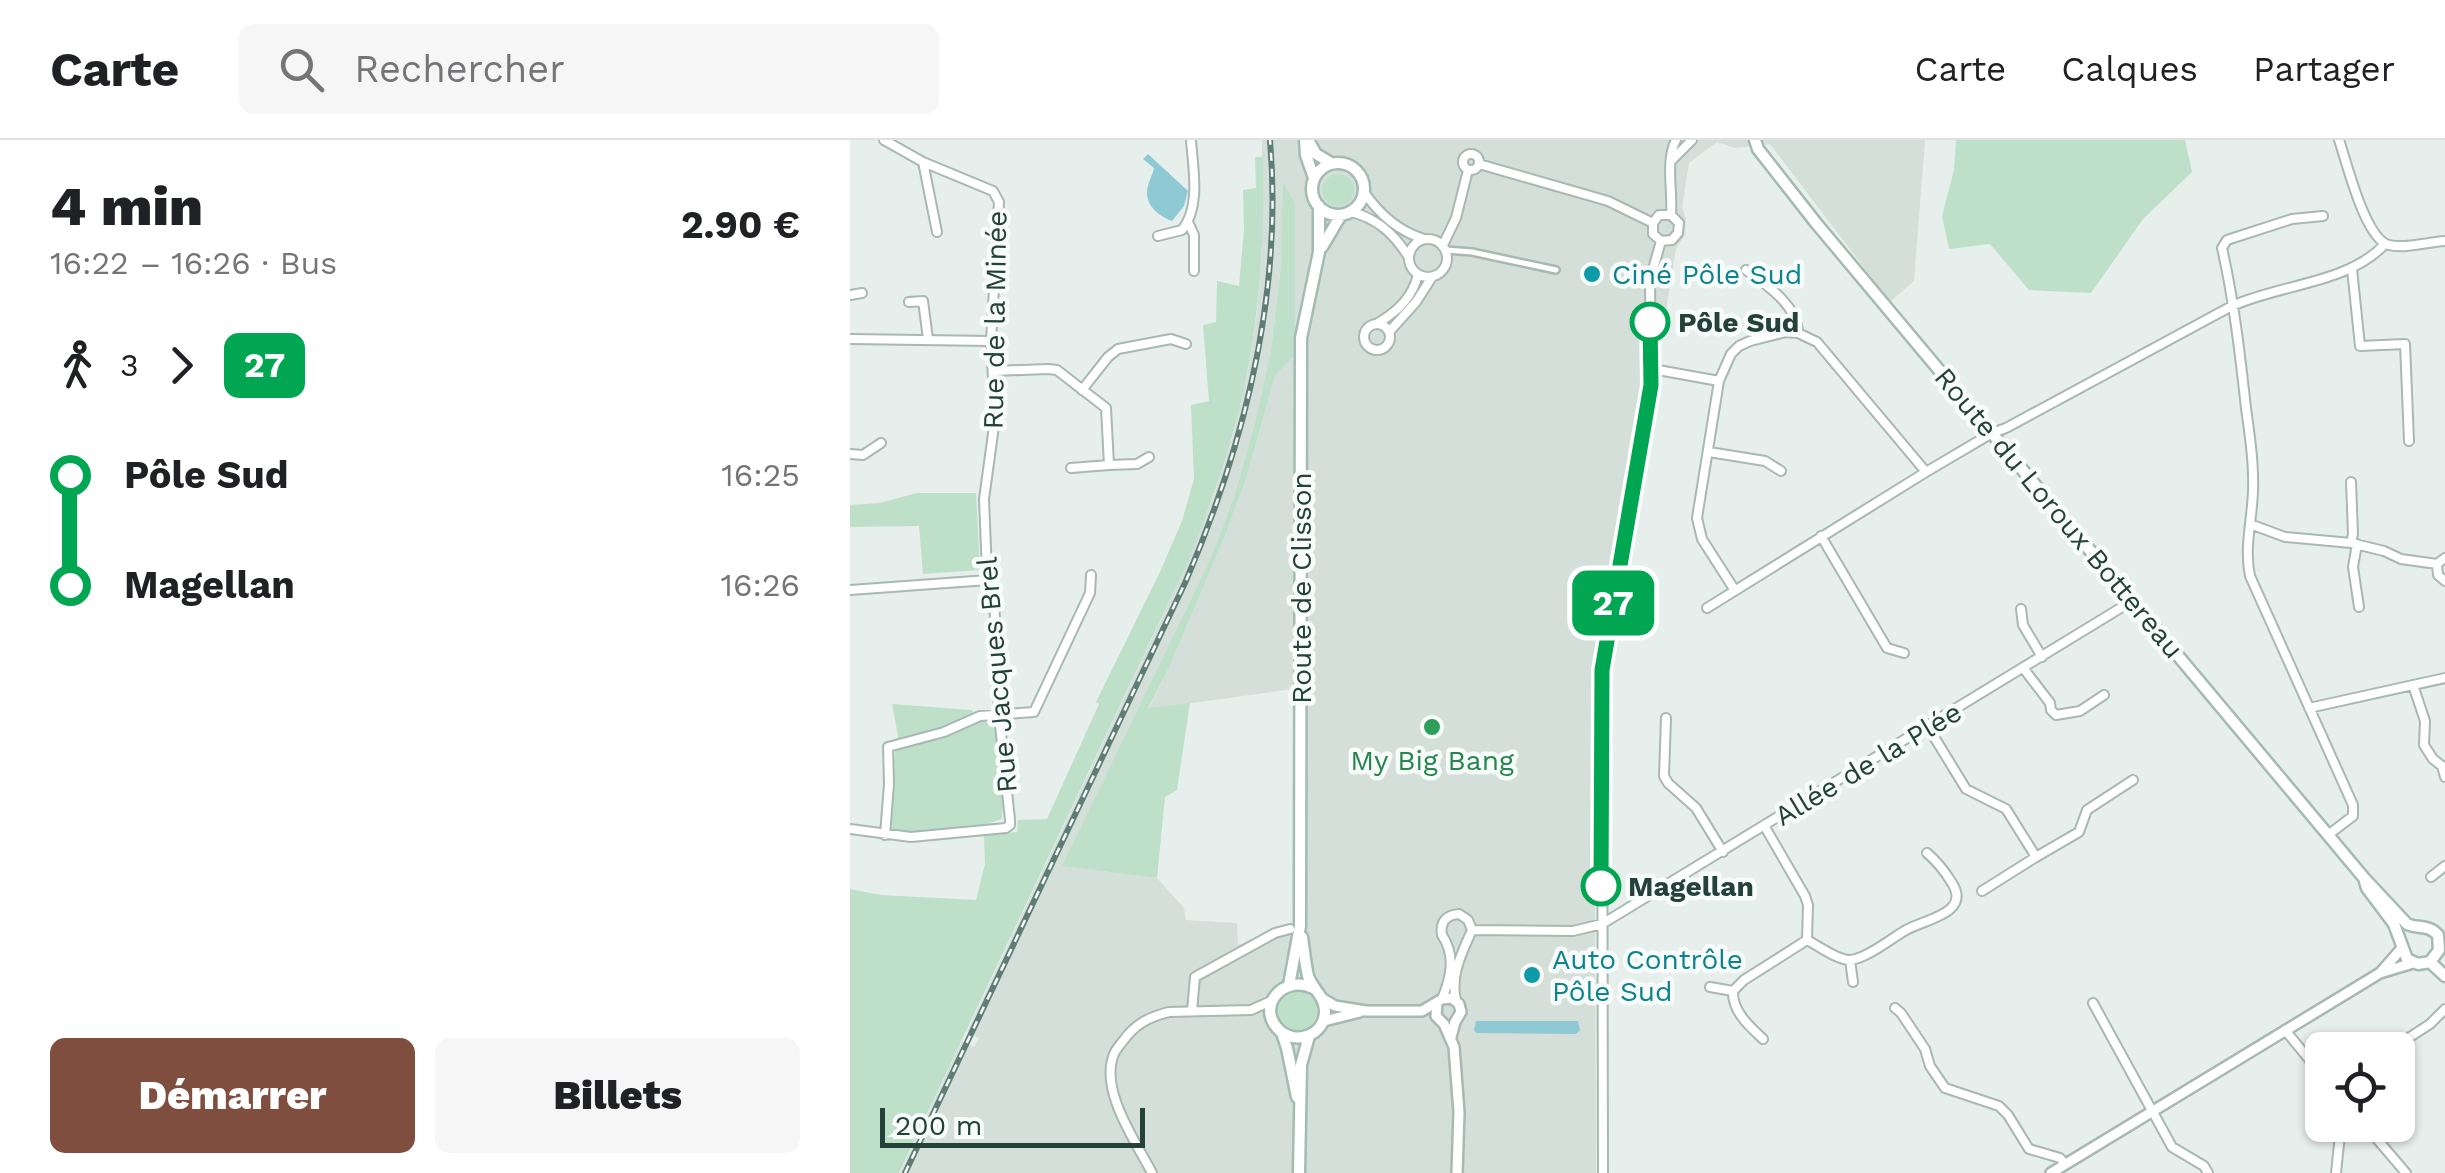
<!DOCTYPE html>
<html lang="fr">
<meta charset="utf-8">
<style>
:root{--surface:#fff;--page:#f6f6f6;--text:#202124;--muted:#757577;--line:#e0e0e0;--accent:#7f4e3f}
body{margin:0;font-family:"Work Sans",sans-serif;background:var(--page);color:var(--text);height:100vh;display:flex;flex-direction:column;font-size:38px;white-space:nowrap}
*{box-sizing:border-box;margin:0}
p{font-size:32px;color:var(--muted)}
.icon{flex:none;width:55px;height:55px;fill:none;stroke:currentColor;stroke-width:2;stroke-linecap:round;stroke-linejoin:round}
.map{position:relative;flex:1;overflow:hidden}
.side{display:flex;flex-direction:column;background:var(--surface);width:850px}
.side>*{flex:none}
.badge{padding:0 20px;border-radius:15px;font-size:35px;line-height:65px}
.controls{position:absolute;left:1455px;top:892px;display:grid;gap:20px}
.controls a{display:grid;place-items:center;width:110px;height:110px;border-radius:15px;background:var(--surface);box-shadow:0 2px 8px #0004;font-size:50px}
.scale{position:absolute;left:30px;bottom:25px;width:265px;box-sizing:border-box;padding-left:10px;border:5px solid #24423a;border-top:0;font-size:28px;line-height:35px;white-space:nowrap;color:#24423a;-webkit-text-stroke:8px #f7fbf9;paint-order:stroke}
.map>.badge{position:absolute;translate:-50% -50%;box-shadow:0 0 0 5px #fff}
.legs{display:flex;align-items:center;gap:15px;height:110px;padding:0 50px;font-size:32px}
.legs p{margin-inline-start:auto}
.overview{display:flex;align-items:center;justify-content:space-between;height:170px;padding:0 50px}
h1{font-size:55px;font-weight:800;line-height:75px}
.cta{display:flex;gap:20px;margin-top:auto;padding:20px 50px}
.cta a{flex:1;height:115px;border-radius:15px;background:var(--accent);color:#fff;font-size:40px;font-weight:800;line-height:115px;text-align:center}
.cta a+a{background:var(--page);color:var(--text)}
ul{padding:0 50px;list-style:none}
li{display:flex;align-items:center;gap:35px;height:110px;font-size:38px}
li i{display:grid;place-items:center;width:15px;height:100%;margin:0 12px;background:currentColor}
li i::after{content:'';width:25px;height:25px;margin:-12px;border:8px solid;border-radius:50%;background:var(--surface)}
li p{margin-inline-start:auto}
li:first-child i{background:linear-gradient(#0000 50%,currentColor 0)}
li:last-child i{background:linear-gradient(currentColor 50%,#0000 0)}
header{display:flex;align-items:center;gap:60px;box-sizing:border-box;height:140px;padding:0 50px;background:var(--surface);border-bottom:2px solid var(--line)}
header strong{font-size:48px}
nav{display:flex;gap:55px;margin-inline-start:auto;font-size:35px}
.search{width:700px;height:90px;background:var(--page);display:flex;align-items:center;gap:25px;box-sizing:border-box;padding:0 35px;border-radius:15px;color:var(--muted);font-size:38px}
main{display:flex;flex:1;min-height:0}
.map>svg:first-child{display:block}
</style>
<header>
<strong>Carte</strong>
<div class="search"><svg class="icon" aria-label="search" viewBox="0 0 24 24"><circle cx="10" cy="10" r="6"/><path d="M15 15l6 6"/></svg>Rechercher</div>
<nav><a>Carte</a><a>Calques</a><a>Partager</a></nav>
</header>
<main>
<section class="side">
<div class="overview"><div><h1>4 min</h1><p>16:22 – 16:26 · Bus</p></div><b>2.90 €</b></div>
<div class="legs"><svg class="icon" aria-label="walk" viewBox="0 0 24 24"><circle cx="13" cy="4" r="2"/><path d="M13 8l-2 6 4 7M11 14l-3 7M7 12l3-4h3l4 4"/></svg>3<svg class="icon" aria-label="forward" viewBox="0 0 24 24"><path d="M9 5l7 7-7 7"/></svg><b class="badge" style="background:#00a651;color:#fff">27</b></div>
<ul>
<li><i style="color:#00a651"></i><b>Pôle Sud</b><p>16:25</p></li>
<li><i style="color:#00a651"></i><b>Magellan</b><p>16:26</p></li>
</ul>
<div class="cta"><a>Démarrer</a><a>Billets</a></div>
</section>
<div class="map">
<svg width="1595" height="1033" viewBox="0 0 1595 1033">
<rect width="100%" height="100%" fill="#e6efeb"/>
<path fill="#d4dfda" fill-rule="evenodd" d="M 412,0 L 1075,0 L 1064,141 L 1040,162 L 920,4 L 885,8 L 867,2 L 839,23 L 832,67 L 836,79 L 835,95 L 826,109 L 792,317 L 782,316 L 744,530 L 746,1033 L 50,1033 L 112,901 L 124,907 L 129,898 L 117,892 L 314,473 L 341,413 L 365,353 L 383,296 L 397,236 L 407,173 L 412,110 ZM 434,44 L 445,215 L 425,236 L 396,339 L 377,391 L 319,528 L 298,569 L 443,549 L 446,783 L 388,805 L 387,783 L 336,780 L 334,768 L 307,738 L 213,726 L 359,422 L 384,357 L 405,283 L 421,209 L 431,126 Z"/>
<path fill="#bfe0c8" d="M 1106,0 L 1335,0 L 1342,32 L 1293,79 L 1241,153 L 1179,150 L 1140,104 L 1099,109 L 1092,76 L 1104,30 Z
M 405,17 L 413,17 C 415,110 408,207 382,297 C 371,337 356,375 342,413 L 49,1033 L 0,1033 L 0,749 L 31,755 L 126,760 L 135,724 L 134,696 L 167,692 L 168,680 L 197,679 L 249,564 L 246,562 L 310,432 L 332,381 L 344,339 L 341,265 L 359,261 L 353,185 L 366,182 L 367,141 L 389,146 L 394,89 L 393,50 L 406,48 Z
M472 50a16 16 0 1 1 32 0a16 16 0 1 1-32 0Z
M 433,42 L 445,64 L 445,215 L 425,236 L 396,339 L 377,391 L 319,528 L 298,568 L 340,563 L 327,650 L 315,657 L 307,738 L 212,726 L 359,422 L 384,357 L 405,283 L 421,209 L 431,126 Z
M 67,353 L 126,353 L 130,430 L 73,434 L 69,386 L 0,387 L 0,365 L 30,363 Z
M 42,564 L 121,570 L 145,589 L 153,663 L 152,679 L 117,690 L 41,693 L 44,620 L 48,596 Z
M427 871a20 20 0 1 1 40 0a20 20 0 1 1-40 0Z"/>
<path fill="#8ec9d4" d="M 298,14 L 338,51 L 334,66 L 322,81 C 307,75 293,63 298,46 C 299,40 303,34 304,28 L 293,19 Z
M 626,881 L 728,881 L 730,890 L 726,894 L 626,893 L 624,890 Z"/>
<g fill="none" stroke-linecap="round" stroke-linejoin="round">
<g stroke="#a8b8b2" stroke-width="10">
<path id="pedestrian" d="M 596,110 L 622,112 L 706,130"/>
</g>
<g stroke="#a8b8b2" stroke-width="12">
<path id="minor" d="M 1489,0 C 1497,23 1515,99 1539,105 C 1555,109 1578,102 1595,101
M613 22a8 8 0 1 1 16 0a8 8 0 1 1-16 0Z
M 821,21 L 842,0
M 73,22 L 87,92
M 629,24 L 758,61 L 803,83
M 514,52 C 529,74 548,91 574,99
M 501,72 C 527,78 544,94 558,116
M 821,75 C 823,50 815,21 826,0
M 1473,76 L 1442,79 L 1377,100 L 1372,108 C 1384,161 1390,214 1396,268 C 1399,291 1403,314 1403,337 C 1405,371 1393,403 1400,436 L 1503,665 L 1503,676 L 1478,695
M 338,82 L 344,95 L 344,131
M 308,96 L 332,90 C 351,67 343,28 341,0
M559 118a19 19 0 1 1 38 0a19 19 0 1 1-38 0Z
M 811,101 L 803,94 L 803,83 L 809,75 L 821,75
M 811,101 L 822,100 L 828,93 L 829,83 L 821,75
M 593,105 L 606,78 L 618,30
M 1502,129 L 1510,206 L 1555,204 L 1559,301
M 896,130 C 916,144 948,166 948,193
M 0,155 L 12,153
M 59,162 L 73,161 L 78,199
M 528,183 C 548,171 563,157 568,134
M514 197a13 13 0 1 1 26 0a13 13 0 1 1-26 0Z
M 539,192 L 566,162 L 582,137
M 0,199 L 141,201
M 144,231 L 198,229 L 207,230 L 256,268 L 259,325 L 287,324 L 299,317
M 802,231 L 808,230 L 869,241
M 232,250 L 258,217 L 268,209 L 321,199 L 336,204
M 859,312 L 915,321 L 931,331
M 0,314 L 13,315 L 31,303
M 221,328 L 259,325
M 1400,384 L 1435,397 L 1501,403 L 1534,411 L 1551,419 L 1587,424 L 1595,418
M 971,396 L 1037,508 L 1054,513
M 1501,403 L 1503,394 L 1501,342
M 1507,404 L 1503,427 L 1509,467
M 1587,424 L 1588,435 L 1595,441
M 884,449 L 852,399 L 847,378 L 869,241 L 881,214 L 889,206 L 900,201 L 936,192 L 948,193 L 967,202 L 1076,332
M 0,450 L 138,440
M 857,468 L 1076,332 L 1142,293 L 1156,288 L 1380,167 C 1429,144 1498,144 1535,104
M 1171,469 L 1173,485 L 1192,517
M 1174,529 L 1200,563 L 1201,570 L 1206,575 L 1230,571 L 1254,555
M 1563,545 L 1575,581 L 1574,605 L 1583,619 L 1592,626 L 1595,637
M 1459,568 L 1595,538
M 816,578 L 814,636 L 818,643 L 846,668 L 873,712
M 1078,587 L 1116,649 L 1156,669 L 1186,717 L 1229,692 L 1237,670 L 1283,640
M 915,687 L 955,756 L 958,765 L 957,800 C 969,806 987,820 1000,820 C 1016,819 1042,798 1056,790 C 1076,779 1121,773 1102,743 C 1094,730 1088,722 1077,713
M 0,689 L 61,697 L 156,688 L 160,685 L 160,680 L 149,575 L 144,456 L 137,433 L 134,359 L 145,279 L 141,201 L 149,62 L 143,51 L 73,22 L 34,0
M 35,695 L 39,644 L 38,607 L 94,592 L 130,576 L 184,572 L 240,453 L 241,435
M 1581,737 L 1595,726
M 1132,751 L 1186,717
M 622,790 L 723,791 L 752,784 L 1282,461
M 1000,820 L 1003,842
M 860,847 L 883,851
M 592,859 C 601,837 606,816 592,795 C 590,783 595,775 609,774 L 618,780 L 622,790
M 606,860 C 600,835 612,813 622,790
M 1243,863 L 1322,1007 L 1354,1026 L 1358,1033
M 1045,868 L 1051,873 L 1075,909 L 1080,926 L 1095,948 L 1149,966 L 1158,975 L 1179,1009 L 1210,1018 L 1215,1024
M 342,871 L 345,837 L 425,793 L 440,789
M 1435,890 L 1472,935
M 913,899 C 899,886 882,871 883,851 L 894,840 L 957,800
M 1540,910 L 1580,884 L 1595,869
M 1515,985 L 1556,1033
M 302,1033 C 286,1002 249,950 264,914 C 266,909 270,905 273,901 C 285,884 299,877 319,872 L 401,870 L 421,861
M 753,1033 L 752,530 L 801,245 L 800,140 L 811,101
M 1486,1033 L 1491,985"/>
</g>
<g stroke="#a8b8b2" stroke-width="14">
<path id="tertiary" d="M 1531,832 L 1552,808
M 473,859 L 485,866 L 516,871 L 572,871 L 592,859 L 602,858 L 609,864 L 611,872 L 605,882 L 601,897
M 587,863 L 586,876 L 594,884 L 604,907 L 609,972 L 607,1033
M 474,881 L 510,872
M 1201,1033 L 1530,833 L 1563,823"/>
</g>
<g stroke="#a4bbb3" stroke-width="15">
<path id="secondary" d="M 455,0 L 456,15 L 464,38
M 458,0 L 466,14 L 481,23
M 905,0 L 908,9 L 966,83 L 1514,738 L 1557,784 C 1568,789 1578,784 1588,795 L 1589,810 L 1580,822 L 1568,824 L 1557,819 L 1544,784 L 1517,748 L 1514,738
M462 49a26 26 0 1 1 52 0a26 26 0 1 1-52 0Z
M 472,107 L 491,75
M 452,797 C 454,810 455,823 458,836 C 462,849 475,856 475,871 C 475,895 446,906 429,890 C 405,866 434,834 463,848
M 1580,822 L 1595,836
M 439,845 L 450,786 L 451,198 L 469,112 L 469,66
M 432,893 L 437,908 L 447,957
M 449,1033 L 451,925 L 459,896"/>
</g>
<use href="#pedestrian" stroke="#fff" stroke-width="5"/>
<use href="#minor" stroke="#fff" stroke-width="8"/>
<use href="#tertiary" stroke="#fff" stroke-width="9"/>
<use href="#secondary" stroke="#fff" stroke-width="10"/>
<g stroke="#5f7d75" stroke-width="6">
<path id="rail" d="M 55,1033 L 335,443 C 395,304 433,153 420,0"/>
</g>
<use href="#rail" stroke="#f7fbf9" stroke-width="2.5" stroke-dasharray="8" stroke-linecap="butt"/>
</g>
<g fill="none" stroke-linecap="round" stroke-linejoin="round">
<g stroke="#fff" stroke-width="22">
<path id="line-1" d="M 751,746 L 752,530 L 801,245 L 800,182"/>
</g>
<use href="#line-1" stroke="#00a651" stroke-width="15"/>
</g>
<g fill="#0f9aa8" stroke="#f7fbf9" stroke-width="4">
<circle cx="742" cy="134" r="10"/>
<circle cx="682" cy="835" r="10"/>
</g>
<g fill="#fff" stroke="#00a651" stroke-width="5">
<circle cx="800" cy="182" r="18"/>
<circle cx="751" cy="746" r="18"/>
</g>
<circle fill="#2e9e5b" stroke="#f7fbf9" stroke-width="4" cx="582" cy="587" r="10"/>
<g text-anchor="middle" dominant-baseline="central" stroke-width="9" stroke-linejoin="round" paint-order="stroke">
<g font-size="28" fill="#0d838f" stroke="#f7fbf9" text-anchor="start">
<text x="762" y="134">Ciné Pôle Sud</text>
<text x="702" y="819">Auto Contrôle<tspan x="702" dy="32">Pôle Sud</tspan></text>
</g>
<g font-size="28" fill="#24423a" stroke="#f7fbf9">
<text transform="translate(145 180) rotate(-89)">Rue de la Minée</text>
<text transform="translate(1209 373) rotate(50)">Route du Loroux Bottereau</text>
<text transform="translate(451 448) rotate(-90)">Route de Clisson</text>
<text transform="translate(147 535) rotate(-95)">Rue Jacques Brel</text>
<text transform="translate(1018 624) rotate(-31)">Allée de la Plée</text>
</g>
<g font-size="28" font-weight="bold" fill="#24423a" stroke="#f7fbf9" text-anchor="start">
<text x="828" y="182">Pôle Sud</text>
<text x="778" y="746">Magellan</text>
</g>
<g font-size="28" fill="#27864d" stroke="#f7fbf9">
<text x="582" y="620">My Big Bang</text>
</g>
</g>
</svg>
<div class="controls">
<a><svg class="icon" aria-label="locate" viewBox="0 0 24 24"><circle cx="12" cy="12" r="6"/><path d="M12 2v4M12 18v4M2 12h4M18 12h4"/></svg></a>
</div>
<div class="scale">200 m</div>
<b class="badge" style="left:763px;top:463px;background:#00a651;color:#fff">27</b>
</div>
</main>
